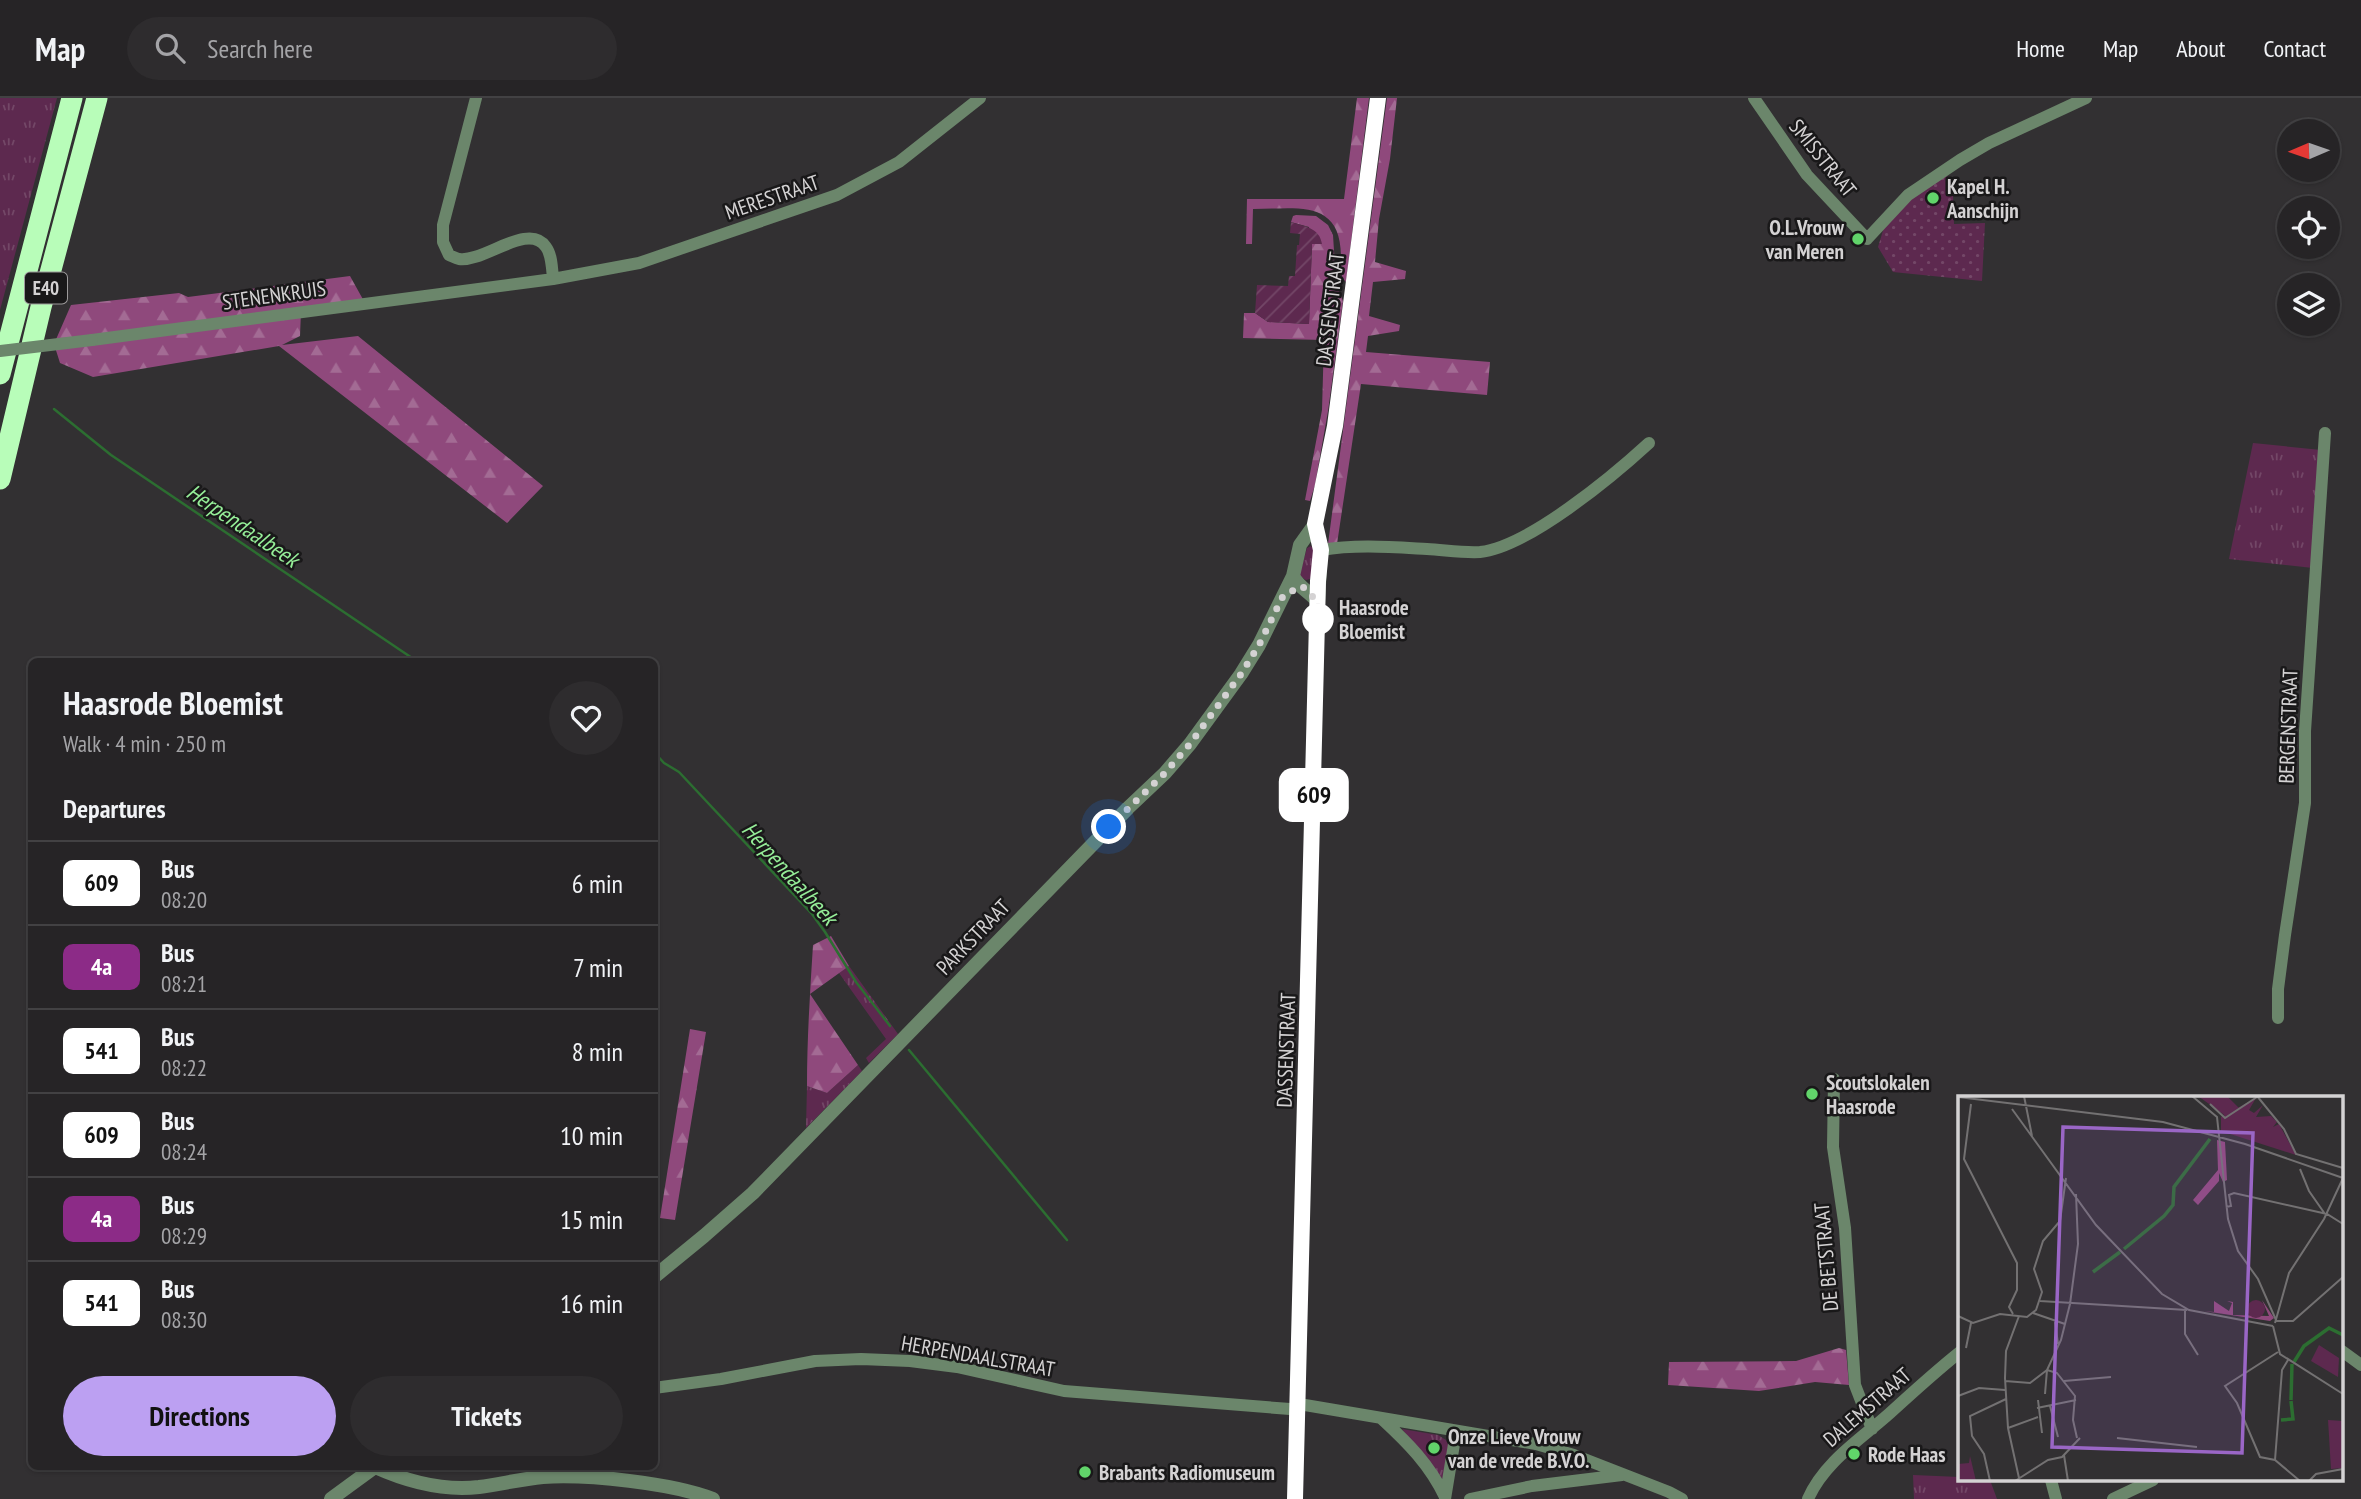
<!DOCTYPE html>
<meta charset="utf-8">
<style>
:root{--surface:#262426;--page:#2e2c2e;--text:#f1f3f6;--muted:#a4a4a7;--line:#424143;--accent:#bca0f2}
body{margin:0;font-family:"PT Sans Narrow",sans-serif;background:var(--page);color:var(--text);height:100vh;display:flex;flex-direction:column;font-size:26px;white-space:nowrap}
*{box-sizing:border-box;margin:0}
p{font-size:23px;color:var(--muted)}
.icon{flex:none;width:38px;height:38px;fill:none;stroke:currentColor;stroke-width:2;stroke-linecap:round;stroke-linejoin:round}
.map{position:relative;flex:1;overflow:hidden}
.drawer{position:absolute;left:28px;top:560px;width:630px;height:812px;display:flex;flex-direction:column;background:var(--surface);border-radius:10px;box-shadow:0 2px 5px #0004,0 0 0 2px var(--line)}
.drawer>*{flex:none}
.badge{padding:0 14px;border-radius:10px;font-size:24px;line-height:46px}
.needle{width:46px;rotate:268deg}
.tools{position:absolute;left:2277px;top:21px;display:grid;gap:14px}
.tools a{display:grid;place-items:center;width:63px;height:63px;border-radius:50%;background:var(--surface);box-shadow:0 2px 5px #0004,0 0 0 2px var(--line);font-size:35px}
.you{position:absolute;width:35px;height:35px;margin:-18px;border:5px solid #fff;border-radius:50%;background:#1a73e8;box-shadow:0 0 0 10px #1a73e833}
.map>.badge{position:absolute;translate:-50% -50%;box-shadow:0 0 0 4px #fff}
h2{padding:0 35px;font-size:26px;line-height:63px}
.round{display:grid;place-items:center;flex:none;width:74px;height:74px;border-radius:37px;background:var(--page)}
.head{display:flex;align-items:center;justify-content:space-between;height:119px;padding:0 35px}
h1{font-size:33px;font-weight:800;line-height:52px}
.action{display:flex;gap:14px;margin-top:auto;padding:14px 35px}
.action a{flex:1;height:80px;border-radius:42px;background:var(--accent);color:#111;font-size:28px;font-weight:800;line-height:80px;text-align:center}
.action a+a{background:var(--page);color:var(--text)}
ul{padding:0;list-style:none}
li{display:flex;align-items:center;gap:21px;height:84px;padding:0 35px;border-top:2px solid var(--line)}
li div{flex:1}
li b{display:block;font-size:26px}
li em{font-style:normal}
li .badge{min-width:77px;font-weight:700;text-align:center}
header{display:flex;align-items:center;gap:42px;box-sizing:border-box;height:98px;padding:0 35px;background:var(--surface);border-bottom:2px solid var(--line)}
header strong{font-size:33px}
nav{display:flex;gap:38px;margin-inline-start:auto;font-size:24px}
.search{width:490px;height:63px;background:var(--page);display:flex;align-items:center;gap:18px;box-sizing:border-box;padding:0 24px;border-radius:38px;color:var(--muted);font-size:26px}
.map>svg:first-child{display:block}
</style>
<header>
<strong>Map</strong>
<div class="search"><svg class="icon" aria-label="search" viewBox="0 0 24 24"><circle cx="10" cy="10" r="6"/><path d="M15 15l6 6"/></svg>Search here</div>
<nav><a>Home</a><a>Map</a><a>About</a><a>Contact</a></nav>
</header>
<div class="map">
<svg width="2361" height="1401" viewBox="0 0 2361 1401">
<defs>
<pattern id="grass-tufts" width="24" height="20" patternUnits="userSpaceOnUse" patternTransform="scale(1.75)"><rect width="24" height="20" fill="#5d294f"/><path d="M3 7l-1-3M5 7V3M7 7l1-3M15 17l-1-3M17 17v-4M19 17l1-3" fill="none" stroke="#734767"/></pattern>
<pattern id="forest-firs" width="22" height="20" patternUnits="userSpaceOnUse" patternTransform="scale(1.75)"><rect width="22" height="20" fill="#8f497c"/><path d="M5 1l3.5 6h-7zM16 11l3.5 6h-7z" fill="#a36b94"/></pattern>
<pattern id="park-dots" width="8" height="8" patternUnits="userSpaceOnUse" patternTransform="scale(1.75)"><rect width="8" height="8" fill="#5d294f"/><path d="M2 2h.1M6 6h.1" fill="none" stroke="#734767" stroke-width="1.8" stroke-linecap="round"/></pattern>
<pattern id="garden-furrows" width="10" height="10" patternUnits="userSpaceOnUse" patternTransform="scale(1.75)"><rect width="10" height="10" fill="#5d294f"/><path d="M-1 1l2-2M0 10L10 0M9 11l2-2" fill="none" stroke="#734767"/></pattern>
</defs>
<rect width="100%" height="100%" fill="#323032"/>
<path fill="url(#grass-tufts)" d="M 0,0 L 57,0 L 0,212 Z
M 2253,345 L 2321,352 L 2313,470 L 2229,461 Z
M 1311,448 L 1314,451 L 1313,475 L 1310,481 L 1306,482 L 1300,478 L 1300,475 L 1307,450 Z
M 849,868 L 898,936 L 869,965 L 866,960 L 886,941 L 839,875 Z
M 858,967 L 862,973 L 806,1030 L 807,988 L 827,995 Z
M 1402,1331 L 1438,1337 L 1446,1342 L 1449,1349 L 1443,1382 Z
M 1959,1368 L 1960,1382 L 1990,1382 L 1997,1401 L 1914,1401 L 1913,1377 L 1959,1379 Z"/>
<path fill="url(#forest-firs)" d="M 1357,0 L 1369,0 L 1346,184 C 1339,177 1341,168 1341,159 C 1341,100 1296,111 1253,111 L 1252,146 L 1246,146 L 1247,101 L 1344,101 Z
M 1387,0 L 1397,0 L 1390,61 L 1379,121 L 1375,164 L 1406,173 L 1405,181 L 1373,184 L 1369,218 L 1400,227 L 1399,233 L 1368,238 L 1366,254 L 1490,264 L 1487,297 L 1361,286 L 1337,446 L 1328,446 Z
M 1296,117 L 1316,118 L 1328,127 L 1333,137 L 1336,185 L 1343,203 L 1328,313 L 1315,387 L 1310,403 L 1305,402 L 1322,312 L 1324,242 L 1243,240 L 1244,215 L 1255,215 L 1268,224 L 1309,226 L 1312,146 L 1309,129 L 1291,124 L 1293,118 Z
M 350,178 L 365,205 L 301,213 L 300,238 L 282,247 L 358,238 L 543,388 L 507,425 L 279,248 L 93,279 L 60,265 L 54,246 L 71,207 L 179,195 L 188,199 Z
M 831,838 L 849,868 L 810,896 L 858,967 L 827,995 L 807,988 C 807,941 810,894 813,847 Z
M 690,931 L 706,934 L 675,1122 L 660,1120 Z
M 1839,1250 L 1846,1252 L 1849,1287 L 1815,1284 L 1759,1293 L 1668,1287 L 1669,1264 L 1796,1263 Z"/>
<path fill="url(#park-dots)" d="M 1946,74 L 1953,98 L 1954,126 L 1985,125 L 1982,183 L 1893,174 L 1878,149 L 1885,126 L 1908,101 Z"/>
<path fill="url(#garden-furrows)" d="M 1291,124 C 1304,128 1320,130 1322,146 L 1312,146 L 1309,226 L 1268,224 L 1255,215 L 1257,187 L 1288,188 L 1289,178 L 1295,178 L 1297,147 L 1299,147 L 1300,136 L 1290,135 Z"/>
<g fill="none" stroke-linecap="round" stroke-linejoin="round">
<path stroke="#2c6e31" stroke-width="2.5" d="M 54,311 L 111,357 L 418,564
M 654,654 L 664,665 L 679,674 L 812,816 L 825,834 L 856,884 L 890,928
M 909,952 L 1067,1142"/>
<path stroke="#6b866b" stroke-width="12" d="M 476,0 L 443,127 L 443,144 L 449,157 C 452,158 455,160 459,161 C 483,165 529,123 546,149 C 552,157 552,171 553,181
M 1754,0 L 1807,77 L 1867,141 L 1908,97 L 1960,62 L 1989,45 L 2086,0
M 92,242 L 553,181 L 639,165 L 837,97 L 899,64 L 980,0
M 1321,452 C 1356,446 1392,449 1427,451 C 1445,452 1463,455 1480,454 C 1528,449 1613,378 1649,345
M 2278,920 L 2278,891 L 2285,837 L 2305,705 L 2305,633 L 2325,335
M 1834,981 L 1833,1049 L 1845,1130 L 1855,1287 L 1872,1331
M 2342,1253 L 2361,1267
M 654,1290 L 721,1281 L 815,1263 L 861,1261 L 910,1263 L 957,1269 L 1064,1293 L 1290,1311 L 1305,1307 L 1536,1346 L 1574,1357 L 1669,1394 L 1682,1401
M 1382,1321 C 1408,1345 1430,1367 1445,1399
M 2051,1382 L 2056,1401
M 1295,1401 L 1318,504
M 1445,1401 L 1456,1334
M 1470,1401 L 1532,1388 L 1622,1377
M 1808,1401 C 1824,1364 1861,1341 1890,1315 C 1913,1294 1936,1273 1960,1254
M 2113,1401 L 2153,1382"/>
<path stroke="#6b866b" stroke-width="14" d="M 1315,426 L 1321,452 L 1318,504
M 1293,478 C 1298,489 1310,494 1318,504
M 654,1179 L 704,1138 L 753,1095 L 1128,710 L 1165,675 L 1190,646 L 1241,576 L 1259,547 L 1293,478 L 1300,447 L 1315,426 L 1335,328 L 1378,0
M 375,1369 C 408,1384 443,1393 479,1389 C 501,1386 522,1381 543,1379 C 587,1376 672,1385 713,1401
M 331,1401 L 376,1368"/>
<path stroke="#b8fdb9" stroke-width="21" d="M 0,276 L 72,0
M 0,381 L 41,209 L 97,0"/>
<path stroke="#6b866b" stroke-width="12" d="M 0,253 L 92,242"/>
</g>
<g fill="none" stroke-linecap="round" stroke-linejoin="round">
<g stroke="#fff" stroke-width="16">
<path id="line" d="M 1295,1401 L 1318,483 L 1321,452 L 1315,426 L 1335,328 L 1378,0"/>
</g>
<use href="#line" stroke="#fff" stroke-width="10"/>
<path stroke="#d4d2d3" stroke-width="7" stroke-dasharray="0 12.6" d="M 1109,729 L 1165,675 L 1190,646 L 1241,576 L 1259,547 L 1283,498 L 1301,488 L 1303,489 L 1318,504 L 1318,524 L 1318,521"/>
</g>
<g fill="#61d46a" stroke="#191819" stroke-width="2.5">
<circle cx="1933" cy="100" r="7"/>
<circle cx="1858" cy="141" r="7"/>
<circle cx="1812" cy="996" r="7"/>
<circle cx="1434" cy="1350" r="7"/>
<circle cx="1854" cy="1356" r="7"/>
<circle cx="1085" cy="1374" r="7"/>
</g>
<circle fill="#fff" stroke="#fff" stroke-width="3.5" cx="1318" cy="521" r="14"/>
<g text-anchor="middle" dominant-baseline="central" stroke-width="5" stroke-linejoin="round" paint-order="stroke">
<rect fill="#191819" stroke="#9c9a9b" stroke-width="2" x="25" y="174.5" width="42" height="31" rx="5"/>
<g font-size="19" font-weight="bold" fill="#d4d2d3">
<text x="46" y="190">E40</text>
</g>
<g font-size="21" fill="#d4d2d3" stroke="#191819">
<text transform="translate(1823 60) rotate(51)">SMISSTRAAT</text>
<text transform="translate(772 99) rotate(-19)">MERESTRAAT</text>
<text transform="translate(274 197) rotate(-8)">STENENKRUIS</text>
<text transform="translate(1330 211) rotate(-83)">DASSENSTRAAT</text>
<text transform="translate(2288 628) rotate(-88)">BERGENSTRAAT</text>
<text transform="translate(973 839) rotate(-46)">PARKSTRAAT</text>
<text transform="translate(1286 952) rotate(-88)">DASSENSTRAAT</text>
<text transform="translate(1826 1159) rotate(-95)">DE BETSTRAAT</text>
<text transform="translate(978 1258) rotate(10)">HERPENDAALSTRAAT</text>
<text transform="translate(1867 1309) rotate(-41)">DALEMSTRAAT</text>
</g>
<g font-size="21" font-weight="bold" fill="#d4d2d3" stroke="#191819" text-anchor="start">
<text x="1947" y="88">Kapel H.<tspan x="1947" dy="24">Aanschijn</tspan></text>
<text x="1844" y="129" text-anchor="end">O.L.Vrouw<tspan x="1844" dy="24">van Meren</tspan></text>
<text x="1826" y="984">Scoutslokalen<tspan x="1826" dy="24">Haasrode</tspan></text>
<text x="1448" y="1338">Onze Lieve Vrouw<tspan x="1448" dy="24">van de vrede B.V.O.</tspan></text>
<text x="1868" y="1356">Rode Haas</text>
<text x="1099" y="1374">Brabants Radiomuseum</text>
</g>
<g font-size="21" font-weight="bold" fill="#d4d2d3" stroke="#191819" text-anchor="start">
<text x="1339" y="509">Haasrode<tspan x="1339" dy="24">Bloemist</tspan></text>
</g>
<g font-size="23" font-style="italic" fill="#95ed98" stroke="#191819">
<text transform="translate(243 427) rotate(34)">Herpendaalbeek</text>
<text transform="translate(790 775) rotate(48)">Herpendaalbeek</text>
</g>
</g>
<g transform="translate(1958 998)">
<rect width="385" height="385" fill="#323032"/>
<path d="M 240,0 L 269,0 L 281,12 L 269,21 ZM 298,2 L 291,14 L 296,17 L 305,9 L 298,21 L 313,20 L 319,26 L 315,31 L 321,28 L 338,59 L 263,35 L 263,21 ZM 12,360 L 18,385 L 0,385 L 0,368 L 11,367 Z" fill="#5d294f"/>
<path d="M 259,44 L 267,46 L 269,84 L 265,86 L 261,77 L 261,85 L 240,109 L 235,104 L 260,74 ZM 304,204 L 316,222 L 312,225 L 246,215 L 256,216 L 256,205 L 271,215 L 274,207 L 269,205 L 275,206 L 275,219 L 311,220 Z" fill="#8f497c"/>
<path d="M289 213a9 9 0 1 1 18 0a9 9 0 1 1-18 0ZM 361,249 L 381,262 L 380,281 L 353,265 Z" fill="#5d294f"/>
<path d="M 370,324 L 385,325 L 385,372 L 373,373 Z" fill="#5d294f"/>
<path fill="none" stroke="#2c6e31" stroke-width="3.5" d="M 166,153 L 206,120 L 215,109 L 216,91 L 252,43M 135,176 L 162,156M 336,266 L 346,250 L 371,232 L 385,239M 333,304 L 334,268M 323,324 L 335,323 L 333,305"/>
<path fill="none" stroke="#737172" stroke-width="2" d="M 66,0 L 74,40M 234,0 L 259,21 L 270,123 L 280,155 L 300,183 L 318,224M 299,0 L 326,33 L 338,58 L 385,72M 0,1 L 205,26 L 287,48 L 385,82M 13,8 L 6,63 L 59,167 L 59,194 L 51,211 L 55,218M 252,8 L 267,22 L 299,1M 54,13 L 138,129 L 204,198 L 231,214 L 315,230M 342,73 L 351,95 L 367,118M 268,111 L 273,110 L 271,99 L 276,97 L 369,118 L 385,128M 82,205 L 229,214M 227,214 L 227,238 L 240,259M 75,217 L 107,228M 0,220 L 15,227 L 42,218 L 69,221 L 78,214 L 84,196 L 76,173 L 85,145 L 102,125 L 108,82M 318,225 L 335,225 L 385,181M 97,226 L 100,248M 317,227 L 331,177 L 366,123 L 385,82M 315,230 L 322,258 L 385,298M 8,252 L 13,227M 320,256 L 267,290 L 279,307 L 302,361 L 317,364 L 342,385M 89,274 L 99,277 L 117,300 L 115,324 L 119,342M 47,285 L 72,287 L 89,274M 106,285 L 153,281M 87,298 L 89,274 L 103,244 L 112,208 L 120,148 L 118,98M 0,300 L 21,292 L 47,294M 80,304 L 84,337M 92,310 L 100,341M 79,312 L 118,304M 50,332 L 80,321M 159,342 L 239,351M 106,359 L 110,385M 317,364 L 324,274 L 330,264M 61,382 L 50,332 L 47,282 L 48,255 L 61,220M 32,385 L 26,358 L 14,340 L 12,320 L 48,303M 57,385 L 90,364 L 104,361 L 122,342M 351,385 L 358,378 L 385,373"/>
<path fill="#9a66c6" fill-opacity="0.15" stroke="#9a66c6" stroke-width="3.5" d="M 105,31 L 295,37 L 284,357 L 94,351 Z"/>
<rect width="385" height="385" fill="none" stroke="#d4d2d3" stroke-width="3.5"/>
</g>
</svg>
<div class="tools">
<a><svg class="needle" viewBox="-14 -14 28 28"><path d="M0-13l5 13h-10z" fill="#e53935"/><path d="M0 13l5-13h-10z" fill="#a4a4a7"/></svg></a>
<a><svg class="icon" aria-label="locate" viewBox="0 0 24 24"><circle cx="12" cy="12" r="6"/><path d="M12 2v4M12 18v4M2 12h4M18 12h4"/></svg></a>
<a><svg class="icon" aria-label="layers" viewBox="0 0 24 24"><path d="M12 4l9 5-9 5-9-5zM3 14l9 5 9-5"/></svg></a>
</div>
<div class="you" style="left:1109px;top:729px"></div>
<b class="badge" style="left:1314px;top:697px;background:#fff;color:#111">609</b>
<section class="drawer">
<div class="head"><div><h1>Haasrode Bloemist</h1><p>Walk · 4 min · 250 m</p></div><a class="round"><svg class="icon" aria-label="heart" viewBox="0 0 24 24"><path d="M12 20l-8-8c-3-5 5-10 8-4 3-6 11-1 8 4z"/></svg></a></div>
<h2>Departures</h2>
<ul>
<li><span class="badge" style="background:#fff;color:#111">609</span><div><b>Bus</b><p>08:20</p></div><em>6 min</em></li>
<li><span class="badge" style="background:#8c2b87;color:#fff">4a</span><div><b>Bus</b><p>08:21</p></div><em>7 min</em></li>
<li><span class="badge" style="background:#fff;color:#111">541</span><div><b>Bus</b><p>08:22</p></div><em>8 min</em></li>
<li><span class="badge" style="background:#fff;color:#111">609</span><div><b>Bus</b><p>08:24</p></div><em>10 min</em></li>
<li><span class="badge" style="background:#8c2b87;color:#fff">4a</span><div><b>Bus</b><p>08:29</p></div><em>15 min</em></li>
<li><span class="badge" style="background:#fff;color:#111">541</span><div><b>Bus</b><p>08:30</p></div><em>16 min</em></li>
</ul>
<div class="action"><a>Directions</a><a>Tickets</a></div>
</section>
</div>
